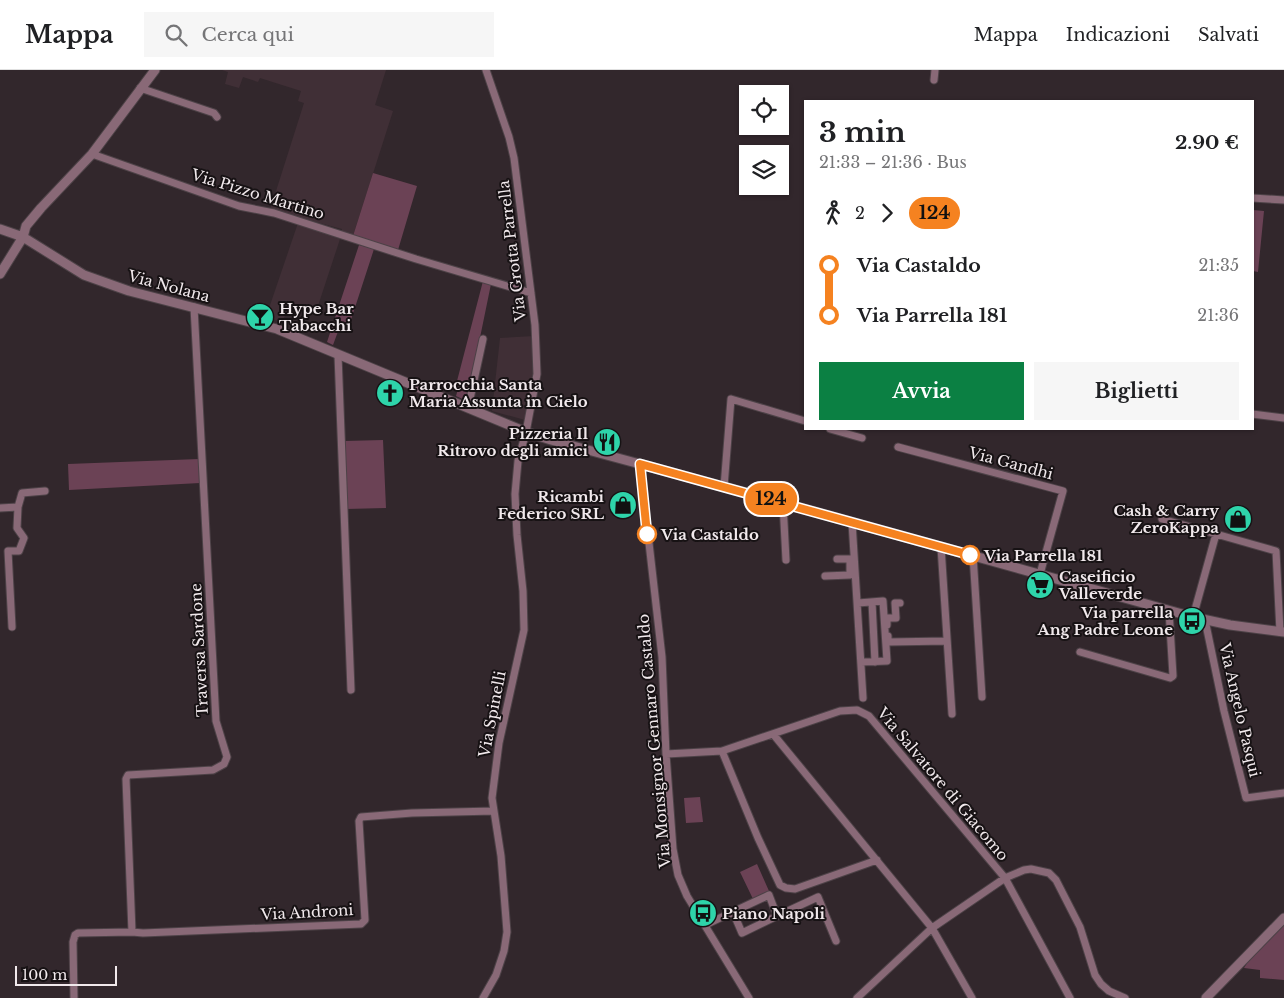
<!DOCTYPE html>
<html lang="it">
<meta charset="utf-8">
<style>
:root{--surface:#fff;--page:#f6f6f6;--text:#202124;--muted:#757577;--line:#e0e0e0;--accent:#0b8043}
body{margin:0;font-family:"Libre Baskerville",serif;background:var(--page);color:var(--text);height:100vh;display:flex;flex-direction:column;font-size:19px;white-space:nowrap}
*{box-sizing:border-box;margin:0}
p{font-size:16px;color:var(--muted)}
.icon{flex:none;width:28px;height:28px;fill:none;stroke:currentColor;stroke-width:2;stroke-linecap:round;stroke-linejoin:round}
.map{position:relative;flex:1;overflow:hidden}
.details{position:absolute;left:804px;top:30px;width:450px;height:330px;display:flex;flex-direction:column;background:var(--surface);border-radius:0px;box-shadow:0 1px 4px #0004}
.details>*{flex:none}
.badge{padding:0 10px;border-radius:16px;font-size:18px;line-height:32px}
.controls{position:absolute;left:739px;top:15px;display:grid;gap:10px}
.controls a{display:grid;place-items:center;width:50px;height:50px;border-radius:0px;background:var(--surface);box-shadow:0 1px 4px #0004;font-size:25px}
.scale{position:absolute;left:15px;bottom:12px;width:102px;box-sizing:border-box;padding-left:5px;border:2px solid #f1e9ec;border-top:0;font-size:14px;line-height:18px;white-space:nowrap;color:#f1e9ec;-webkit-text-stroke:4px #171214;paint-order:stroke}
.map>.badge{position:absolute;translate:-50% -50%;box-shadow:0 0 0 2px #fff}
.legs{display:flex;align-items:center;gap:8px;height:55px;padding:0 15px;font-size:16px}
.legs p{margin-inline-start:auto}
.head{display:flex;align-items:center;justify-content:space-between;height:85px;padding:0 15px}
h1{font-size:28px;font-weight:700;line-height:38px}
.action{display:flex;gap:10px;margin-top:auto;padding:10px 15px}
.action a{flex:1;height:58px;border-radius:0px;background:var(--accent);color:#fff;font-size:20px;font-weight:700;line-height:58px;text-align:center}
.action a+a{background:var(--page);color:var(--text)}
ul{padding:0 15px;list-style:none}
li{display:flex;align-items:center;gap:18px;height:50px;font-size:19px}
li i{display:grid;place-items:center;width:8px;height:100%;margin:0 6px;background:currentColor}
li i::after{content:'';width:12px;height:12px;margin:-6px;border:4px solid;border-radius:50%;background:var(--surface)}
li p{margin-inline-start:auto}
li:first-child i{background:linear-gradient(#0000 50%,currentColor 0)}
li:last-child i{background:linear-gradient(currentColor 50%,#0000 0)}
header{display:flex;align-items:center;gap:30px;box-sizing:border-box;height:70px;padding:0 25px;background:var(--surface);border-bottom:1px solid var(--line)}
header strong{font-size:24px}
nav{display:flex;gap:28px;margin-inline-start:auto;font-size:18px}
.search{width:350px;height:45px;background:var(--page);display:flex;align-items:center;gap:12px;box-sizing:border-box;padding:0 18px;border-radius:0px;color:var(--muted);font-size:19px}
.map>svg:first-child{display:block}
</style>
<header>
<strong>Mappa</strong>
<div class="search"><svg class="icon" aria-label="search" viewBox="0 0 24 24"><circle cx="10" cy="10" r="6"/><path d="M15 15l6 6"/></svg>Cerca qui</div>
<nav><a>Mappa</a><a>Indicazioni</a><a>Salvati</a></nav>
</header>
<div class="map">
<svg width="1284" height="928" viewBox="0 0 1284 928">
<rect width="100%" height="100%" fill="#32272c"/>
<path fill="#402f36" d="M 222,0 L 386,0 L 375,35 L 393,41 L 353,166 L 342,163 L 342,159 L 270,140 L 304,33 L 298,31 L 301,21 L 260,8 L 258,12 L 243,7 L 239,18 L 225,14 L 228,2 Z
M 298,153 L 340,169 L 315,245 L 289,237 L 282,252 L 266,247 Z
M 534,266 L 535,304 L 531,324 L 526,323 L 528,338 L 525,350 L 492,341 L 500,268 Z"/>
<path fill="#6b4255" d="M 373,103 L 417,116 L 398,180 L 353,166 Z
M 1253,140 L 1264,141 L 1258,202 L 1253,201 Z
M 359,175 L 374,179 L 348,259 L 340,256 L 333,275 L 327,272 Z
M 483,211 L 491,214 L 467,331 L 456,326 L 460,312 L 457,311 Z
M 383,370 L 386,438 L 346,439 L 344,371 Z
M 199,389 L 200,413 L 69,420 L 68,394 Z
M 700,727 L 703,752 L 686,753 L 684,728 Z
M 757,794 L 769,821 L 753,829 L 740,802 Z
M 1284,855 L 1284,910 L 1260,908 L 1260,900 L 1244,898 L 1250,888 Z"/>
<g fill="none" stroke-linecap="round" stroke-linejoin="round">
<g stroke="#4d4247" stroke-width="9">
<path id="minor" d="M 934,10 L 935,0
M 140,18 L 214,43 L 217,47
M 92,84 L 239,136 L 274,143 L 416,189 L 531,223
M 1252,128 L 1284,130
M 338,285 L 351,620
M 468,338 L 483,269
M 1252,344 L 1284,348
M 830,359 L 862,368
M 898,377 L 1063,421 L 1040,504
M 640,394 L 662,587 L 666,684 L 673,779 L 678,805 L 687,826 L 749,928
M 724,417 L 731,329 L 805,351
M 783,433 L 786,490
M 0,438 L 18,437 L 22,423 L 45,421
M 1162,449 L 1216,464
M 852,452 L 863,628
M 941,477 L 952,644
M 973,485 L 982,627
M 837,489 L 850,489 L 850,502 L 854,501
M 825,506 L 850,505 L 850,502
M 872,532 L 875,592
M 858,533 L 883,531 L 887,591 L 861,592
M 1193,547 L 1216,464 L 1276,481 L 1280,562
M 1205,550 L 1224,641 L 1246,728 L 1284,723
M 887,555 L 887,548 L 896,548 L 895,533 L 900,533
M 12,557 L 8,481 L 19,481 L 24,468 L 17,458 L 18,437
M 888,566 L 888,572 L 947,571
M 1080,582 L 1170,608 L 1173,606 L 1169,540
M 773,664 L 932,858 L 972,928
M 722,681 L 758,768 L 780,815 L 786,818 L 795,819 L 877,790
M 666,684 L 722,681 L 840,641 L 857,640 L 869,646 L 1005,808 L 1070,928
M 733,842 L 742,863 L 777,846
M 705,855 L 769,825 L 777,846 L 818,827 L 836,871
M 132,862 L 126,709 L 128,705 L 213,700 L 224,694 L 227,687 L 216,651 L 194,237
M 74,928 L 73,872 L 75,865 L 78,863 L 132,862 L 143,863 L 361,854 L 365,850 L 359,751 L 361,747 L 412,743 L 494,741
M 483,928 L 496,905 L 504,881 L 507,862 L 501,786 L 492,728 L 499,673 L 524,560 L 523,521 L 517,465 L 515,424 L 518,391 L 526,362 L 537,304 L 535,255 L 514,88 L 509,67 L 486,0
M 857,928 L 932,858 L 1005,808 L 1024,800 L 1031,799 L 1049,803 L 1056,810 L 1080,857 L 1095,905 L 1101,914 L 1109,921 L 1125,928"/>
</g>
<g stroke="#4d4247" stroke-width="11">
<path id="tertiary" d="M 0,159 L 23,167 L 84,205 L 129,221 L 277,259 L 526,362 L 551,370 L 762,427 L 1193,547 L 1230,555 L 1284,562
M 0,204 L 23,167 L 26,156 L 41,138 L 92,84 L 155,0
M 1206,928 L 1284,848"/>
</g>
<use href="#minor" stroke="#896977" stroke-width="7"/>
<use href="#tertiary" stroke="#896977" stroke-width="9"/>
</g>
<g fill="none" stroke-linecap="round" stroke-linejoin="round">
<g stroke="#fff" stroke-width="11">
<path id="line-1" d="M 647,464 L 640,394 L 970,485"/>
</g>
<use href="#line-1" stroke="#f58220" stroke-width="8"/>
</g>
<defs>
<g id="bar-disc" transform="scale(1.4375)"><circle r="9.5" fill="#2ed4aa" stroke="#171214"/><path d="M-6-5H6L.8 .8V4.5H3.5V6h-7V4.5H-.8V.8Z" fill="#111"/></g>
<g id="church-disc" transform="scale(1.4375)"><circle r="9.5" fill="#2ed4aa" stroke="#171214"/><path d="M-1.2-6h2.4v3.5h3.3v2.4h-3.3V6h-2.4V-.1h-3.3v-2.4h3.3Z" fill="#111"/></g>
<g id="restaurant-disc" transform="scale(1.4375)"><circle r="9.5" fill="#2ed4aa" stroke="#171214"/><path d="M-5-6h1v4h1v-4h1v4h1v-4h1v5L-1.5 .5V6h-2V.5L-5-1ZM5-6V6H3V1.5H1.5Q1.5-4 5-6Z" fill="#111"/></g>
<g id="shop-disc" transform="scale(1.4375)"><circle r="9.5" fill="#2ed4aa" stroke="#171214"/><path d="M-5-2.5h2.3a2.7 3.5 0 0 1 5.4 0H5L5.5 6h-11ZM-1.5-2.5h3a1.5 2.3 0 0 0-3 0Z" fill="#111"/></g>
<g id="supermarket-disc" transform="scale(1.4375)"><circle r="9.5" fill="#2ed4aa" stroke="#171214"/><path d="M-6-5.5h2.5l.6 2H6L4.5 2H-2.5L-4.4-4H-6ZM-1.5 3.2a1.3 1.3 0 1 0 .1 0ZM3 3.2a1.3 1.3 0 1 0 .1 0Z" fill="#111"/></g>
<g id="bus-disc" transform="scale(1.4375)"><circle r="9.5" fill="#2ed4aa" stroke="#171214"/><path d="M-5-6H5V4H4V6H2V4H-2V6H-4V4H-5ZM-3.5-4V0h7V-4ZM-3.5 1.2v1.5H-2V1.2ZM2 1.2v1.5H3.5V1.2Z" fill="#111"/></g>
</defs>
<g fill-rule="evenodd">
<use href="#bar-disc" x="260" y="247"/>
<use href="#church-disc" x="390" y="323"/>
<use href="#restaurant-disc" x="607" y="372"/>
<use href="#shop-disc" x="623" y="435"/>
<use href="#shop-disc" x="1238" y="449"/>
<use href="#supermarket-disc" x="1040" y="515"/>
<use href="#bus-disc" x="1192" y="551"/>
<use href="#bus-disc" x="703" y="843"/>
</g>
<g fill="#fff" stroke="#f58220" stroke-width="2.5">
<circle cx="647" cy="464" r="9"/>
<circle cx="970" cy="485" r="9"/>
</g>
<g text-anchor="middle" dominant-baseline="central" stroke-width="4" stroke-linejoin="round" paint-order="stroke">
<g font-size="15" fill="#f1e9ec" stroke="#171214">
<text transform="translate(258 124) rotate(17)">Via Pizzo Martino</text>
<text transform="translate(512 181) rotate(-97)">Via Grotta Parrella</text>
<text transform="translate(169 216) rotate(15)">Via Nolana</text>
<text transform="translate(1011 393) rotate(15)">Via Gandhi</text>
<text transform="translate(199 580) rotate(-93)">Traversa Sardone</text>
<text transform="translate(1240 640) rotate(77)">Via Angelo Pasqui</text>
<text transform="translate(492 644) rotate(-79)">Via Spinelli</text>
<text transform="translate(654 671) rotate(-95)">Via Monsignor Gennaro Castaldo</text>
<text transform="translate(943 714) rotate(50)">Via Salvatore di Giacomo</text>
<text transform="translate(307 842) rotate(-3)">Via Androni</text>
</g>
<g font-size="15" font-weight="bold" fill="#f1e9ec" stroke="#171214" text-anchor="start">
<text x="279" y="238">Hype Bar<tspan x="279" dy="17">Tabacchi</tspan></text>
<text x="409" y="314">Parrocchia Santa<tspan x="409" dy="17">Maria Assunta in Cielo</tspan></text>
<text x="588" y="363" text-anchor="end">Pizzeria Il<tspan x="588" dy="17">Ritrovo degli amici</tspan></text>
<text x="604" y="426" text-anchor="end">Ricambi<tspan x="604" dy="17">Federico SRL</tspan></text>
<text x="1219" y="440" text-anchor="end">Cash &amp; Carry<tspan x="1219" dy="17">ZeroKappa</tspan></text>
<text x="1059" y="506">Caseificio<tspan x="1059" dy="17">Valleverde</tspan></text>
<text x="1173" y="542" text-anchor="end">Via parrella<tspan x="1173" dy="17">Ang Padre Leone</tspan></text>
<text x="722" y="843">Piano Napoli</text>
</g>
<g font-size="15" font-weight="bold" fill="#f1e9ec" stroke="#171214" text-anchor="start">
<text x="661" y="464">Via Castaldo</text>
<text x="984" y="485">Via Parrella 181</text>
</g>
</g>
</svg>
<div class="controls">
<a><svg class="icon" aria-label="locate" viewBox="0 0 24 24"><circle cx="12" cy="12" r="6"/><path d="M12 2v4M12 18v4M2 12h4M18 12h4"/></svg></a>
<a><svg class="icon" aria-label="layers" viewBox="0 0 24 24"><path d="M12 4l9 5-9 5-9-5zM3 14l9 5 9-5"/></svg></a>
</div>
<div class="scale">100 m</div>
<b class="badge" style="left:771px;top:429px;background:#f58220;color:#111">124</b>
<section class="details">
<div class="head"><div><h1>3 min</h1><p>21:33 – 21:36 · Bus</p></div><b>2.90 €</b></div>
<div class="legs"><svg class="icon" aria-label="walk" viewBox="0 0 24 24"><circle cx="13" cy="4" r="2"/><path d="M13 8l-2 6 4 7M11 14l-3 7M7 12l3-4h3l4 4"/></svg>2<svg class="icon" aria-label="forward" viewBox="0 0 24 24"><path d="M9 5l7 7-7 7"/></svg><b class="badge" style="background:#f58220;color:#111">124</b></div>
<ul>
<li><i style="color:#f58220"></i><b>Via Castaldo</b><p>21:35</p></li>
<li><i style="color:#f58220"></i><b>Via Parrella 181</b><p>21:36</p></li>
</ul>
<div class="action"><a>Avvia</a><a>Biglietti</a></div>
</section>
</div>
